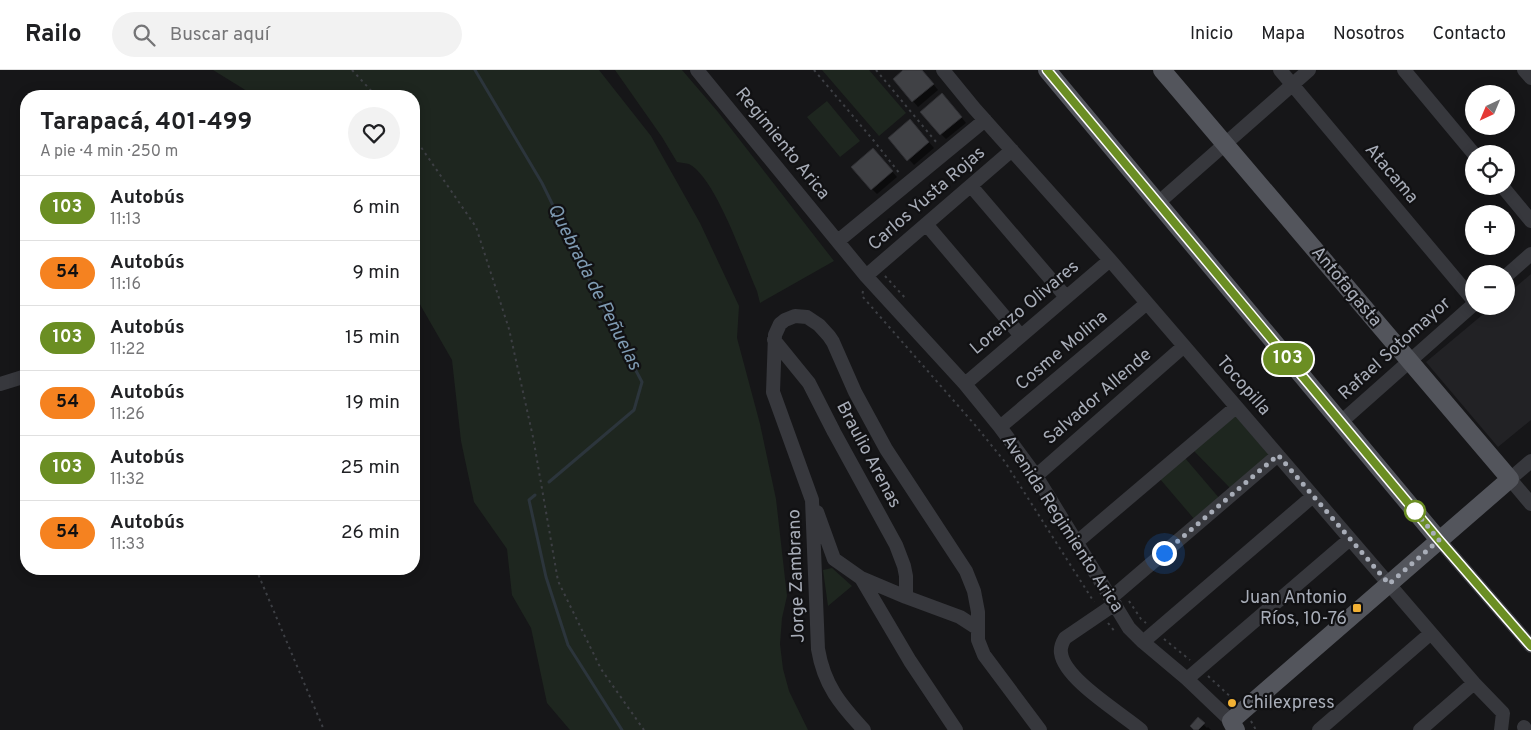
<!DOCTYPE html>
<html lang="es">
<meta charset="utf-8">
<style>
:root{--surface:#fff;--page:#f2f2f2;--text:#202124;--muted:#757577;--line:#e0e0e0}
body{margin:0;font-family:Overpass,sans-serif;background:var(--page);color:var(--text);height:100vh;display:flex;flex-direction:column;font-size:19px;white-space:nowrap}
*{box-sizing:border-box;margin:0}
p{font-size:16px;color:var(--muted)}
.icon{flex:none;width:28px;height:28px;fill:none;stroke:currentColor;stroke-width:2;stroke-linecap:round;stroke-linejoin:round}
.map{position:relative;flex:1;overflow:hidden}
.sheet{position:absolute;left:20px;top:20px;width:400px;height:485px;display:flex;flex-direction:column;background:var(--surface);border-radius:20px;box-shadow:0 2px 12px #0003}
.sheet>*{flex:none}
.badge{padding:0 10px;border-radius:16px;font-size:18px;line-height:32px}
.needle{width:32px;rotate:224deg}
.fabs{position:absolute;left:1465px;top:15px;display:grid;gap:10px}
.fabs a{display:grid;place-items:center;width:50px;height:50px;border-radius:50%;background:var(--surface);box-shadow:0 2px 12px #0003;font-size:25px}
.you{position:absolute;width:25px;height:25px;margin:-12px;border:4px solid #fff;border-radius:50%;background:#1a73e8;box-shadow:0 0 0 8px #1a73e833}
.map>.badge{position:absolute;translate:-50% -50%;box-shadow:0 0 0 2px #fff}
.round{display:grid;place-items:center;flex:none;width:52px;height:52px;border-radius:26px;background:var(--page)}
.head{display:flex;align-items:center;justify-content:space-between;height:85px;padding:0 20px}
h1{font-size:24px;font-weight:700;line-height:38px}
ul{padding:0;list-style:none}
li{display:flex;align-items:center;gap:15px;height:65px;padding:0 20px;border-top:1px solid var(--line)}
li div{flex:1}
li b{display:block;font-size:19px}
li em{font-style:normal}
li .badge{min-width:55px;font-weight:700;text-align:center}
header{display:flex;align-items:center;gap:30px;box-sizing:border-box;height:70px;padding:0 25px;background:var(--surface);border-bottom:1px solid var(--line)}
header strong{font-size:24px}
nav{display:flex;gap:28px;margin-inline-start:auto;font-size:18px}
.search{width:350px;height:45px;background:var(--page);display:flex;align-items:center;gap:12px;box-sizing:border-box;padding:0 18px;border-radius:28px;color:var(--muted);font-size:19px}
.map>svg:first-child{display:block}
</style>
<header>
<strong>Railo</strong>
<div class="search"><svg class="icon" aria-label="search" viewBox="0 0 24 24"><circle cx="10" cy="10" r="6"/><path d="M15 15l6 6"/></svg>Buscar aquí</div>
<nav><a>Inicio</a><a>Mapa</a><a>Nosotros</a><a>Contacto</a></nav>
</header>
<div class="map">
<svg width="1531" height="660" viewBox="0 0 1531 660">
<rect width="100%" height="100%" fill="#161618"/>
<path fill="#222225" d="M 1531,204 L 1531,350 L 1498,377 L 1426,292 L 1493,236 L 1506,236 L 1506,225 Z"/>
<path fill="#1e261f" d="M 213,0 L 599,0 L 651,66 L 700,153 L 739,236 L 737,268 L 760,354 L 776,429 L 787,526 L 782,548 L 780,574 L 783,599 L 789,621 L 808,660 L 570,660 L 547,633 L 531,558 L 512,525 L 507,479 L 474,432 L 461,371 L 452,290 L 414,224 L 414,26 L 255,26 Z
M 615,0 L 682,0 L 718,42 L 834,191 L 760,233 L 757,221 C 744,192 716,108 689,94 C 686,93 681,93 677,92 L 662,67 Z
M 822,0 L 869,0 L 906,43 L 879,66 Z
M 827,31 L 860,71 L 840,87 L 807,47 Z
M 1234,344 L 1269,385 L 1230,418 L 1193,380 Z
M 1185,388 L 1220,429 L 1195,450 L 1160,409 Z
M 832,498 L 852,516 L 828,536 L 823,500 Z"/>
<path fill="#0007" d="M 905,0 L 922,0 L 938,20 L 918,37 L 894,9 Z
M 948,30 L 966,53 L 946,69 L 941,64 Z
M 915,56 L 934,78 L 914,95 L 890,68 Z
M 878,85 L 897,107 L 877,124 L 872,119 Z
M 1198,649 L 1207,658 L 1208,657 L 1211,660 L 1196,660 Z"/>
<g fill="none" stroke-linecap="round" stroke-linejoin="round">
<path stroke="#2c353c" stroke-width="3" d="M 475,0 L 542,113 L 608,248 L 642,312 L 634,340 L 549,412
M 535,425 L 529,430 L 546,507 L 568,575 L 622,660"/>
</g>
<path fill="#404145" stroke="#303034" d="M 903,0 L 922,0 L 934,14 L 912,32 L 893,9 Z
M 942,23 L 962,47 L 940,65 L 920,42 Z
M 910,49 L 929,72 L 907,91 L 888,68 Z
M 873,78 L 893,101 L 871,120 L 851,97 Z
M 1198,647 L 1205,653 L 1198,660 L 1194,660 L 1190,656 Z"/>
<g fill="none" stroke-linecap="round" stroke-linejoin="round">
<path stroke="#3d3f44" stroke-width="2" stroke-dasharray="2.5 4" stroke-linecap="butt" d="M 352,0 L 376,26
M 814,0 L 874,71 L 900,104
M 876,0 L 937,73
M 414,67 L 476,157 L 509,259 L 533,367 L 558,511 L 601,599 L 644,660
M 885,206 L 907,230
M 863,221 L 862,226 L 975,355 L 1005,392 L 1094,532
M 256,499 L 324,660
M 1129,531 L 1141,549 L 1146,553
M 1108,553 L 1116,563
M 1164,569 L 1190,590
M 1208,606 L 1234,630
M 1251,651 L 1256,660"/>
<path stroke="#37383d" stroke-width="14" d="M 697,0 L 866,206 L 965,314 L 1000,357 L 1036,406 L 1129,558 L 1143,572 L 1187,609 L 1231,651
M 943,0 L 974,38 L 1110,190 L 1474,613 L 1503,643 L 1501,660
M 1280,0 L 1474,231
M 1404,0 L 1474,84
M 1524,0 L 1531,8
M 971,116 L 1066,227
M 1502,116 L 1531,151
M 1158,133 L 1309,0
M 926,154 L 1021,266
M 838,171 L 985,50
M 866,206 L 1012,80
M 1506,206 L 1531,184
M 774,270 L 809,313 L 834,362 L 896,475 L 904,496 L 906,506 L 906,527
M 0,314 L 26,306
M 965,314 L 1110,190
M 1341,352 L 1474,234
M 1000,357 L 1147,233
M 1531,391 L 1510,409 L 1531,434
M 1036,406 L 1184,276
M 817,442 L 834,489 L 861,508 L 906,527 L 960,547 L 977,558
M 1439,470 L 1531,576
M 1077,472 L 1236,337
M 861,508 L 910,591 L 956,660
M 1111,528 L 1278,385
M 1115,534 L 1065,568 C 1062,573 1060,577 1061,583 C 1064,609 1121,643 1141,660
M 1143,572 L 1313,426
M 1187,609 L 1350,469
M 1524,657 L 1526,660
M 864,660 C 840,634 824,615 818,579 L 812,430 L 773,322 L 775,265 L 780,254 L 785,250 L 795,246 L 807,247 L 819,255 L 829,266 L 833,272 L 855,322 L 886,379 L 966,501 L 974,521 L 978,542 L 978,570 L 984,585 L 1040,660
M 1319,660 L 1431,563
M 1420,660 L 1474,613"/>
<path stroke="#53555c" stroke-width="18" d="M 1047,0 L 1439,470
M 1162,0 L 1510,409 L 1231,651 L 1236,660"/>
</g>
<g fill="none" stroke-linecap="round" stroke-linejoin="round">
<g stroke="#fff" stroke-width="11">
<path id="line" d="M 1047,0 L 1439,470 L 1531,576"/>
</g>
<use href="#line" stroke="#6b8e23" stroke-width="8"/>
<path stroke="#a8adb8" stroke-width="5" stroke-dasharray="0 9" d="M 1164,483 L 1278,385 L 1389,514 L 1439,470 L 1415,441"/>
</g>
<circle fill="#fff" stroke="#6b8e23" stroke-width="2.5" cx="1415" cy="441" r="10"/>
<g fill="#f2b134" stroke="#111113" stroke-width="2">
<rect x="1352" y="533" width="10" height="10" rx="2.5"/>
<circle cx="1232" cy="633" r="5"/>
</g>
<g text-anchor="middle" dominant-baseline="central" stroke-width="4.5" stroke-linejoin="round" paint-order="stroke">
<g font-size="18" fill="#a8adb8" stroke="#111113">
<text transform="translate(782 74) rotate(51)">Regimiento Arica</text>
<text transform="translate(1391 104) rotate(50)">Atacama</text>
<text transform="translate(927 129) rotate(-41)">Carlos Yusta Rojas</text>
<text transform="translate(1346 217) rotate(50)">Antofagasta</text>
<text transform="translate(1025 238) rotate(-40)">Lorenzo Olivares</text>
<text transform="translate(1395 279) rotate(-42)">Rafael Sotomayor</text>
<text transform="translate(1062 281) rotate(-40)">Cosme Molina</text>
<text transform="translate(1243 316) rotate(49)">Tocopilla</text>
<text transform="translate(1098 327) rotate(-41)">Salvador Allende</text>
<text transform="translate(868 385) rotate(62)">Braulio Arenas</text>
<text transform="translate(1062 454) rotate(57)">Avenida Regimiento Arica</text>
<text transform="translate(797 506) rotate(-92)">Jorge Zambrano</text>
</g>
<g font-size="18" fill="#a8adb8" stroke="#111113" text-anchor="end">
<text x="1347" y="528">Juan Antonio<tspan x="1347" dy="21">Ríos, 10-76</tspan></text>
<text x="1242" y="633" text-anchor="start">Chilexpress</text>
</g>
<g font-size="19" font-style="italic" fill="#7f9bb3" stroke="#111113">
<text transform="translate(594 217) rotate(63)">Quebrada de Peñuelas</text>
</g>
</g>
</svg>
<div class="fabs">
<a><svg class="needle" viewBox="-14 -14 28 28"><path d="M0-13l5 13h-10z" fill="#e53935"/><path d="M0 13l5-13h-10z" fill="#757577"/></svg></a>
<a><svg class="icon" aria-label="locate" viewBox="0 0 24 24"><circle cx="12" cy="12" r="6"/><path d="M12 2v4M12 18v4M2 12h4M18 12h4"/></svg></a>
<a>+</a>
<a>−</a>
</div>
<div class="you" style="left:1164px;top:483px"></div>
<b class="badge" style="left:1288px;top:289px;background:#6b8e23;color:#fff">103</b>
<section class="sheet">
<div class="head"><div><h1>Tarapacá, 401-499</h1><p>A pie · 4 min · 250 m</p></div><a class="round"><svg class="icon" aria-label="heart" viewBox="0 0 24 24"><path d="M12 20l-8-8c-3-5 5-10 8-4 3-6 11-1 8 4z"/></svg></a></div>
<ul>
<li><span class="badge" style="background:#6b8e23;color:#fff">103</span><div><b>Autobús</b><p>11:13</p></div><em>6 min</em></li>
<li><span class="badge" style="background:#f58220;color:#111">54</span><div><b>Autobús</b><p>11:16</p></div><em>9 min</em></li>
<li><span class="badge" style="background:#6b8e23;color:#fff">103</span><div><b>Autobús</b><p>11:22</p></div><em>15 min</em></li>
<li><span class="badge" style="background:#f58220;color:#111">54</span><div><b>Autobús</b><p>11:26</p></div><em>19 min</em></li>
<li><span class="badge" style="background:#6b8e23;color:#fff">103</span><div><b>Autobús</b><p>11:32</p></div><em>25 min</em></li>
<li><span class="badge" style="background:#f58220;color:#111">54</span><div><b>Autobús</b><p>11:33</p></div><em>26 min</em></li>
</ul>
</section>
</div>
